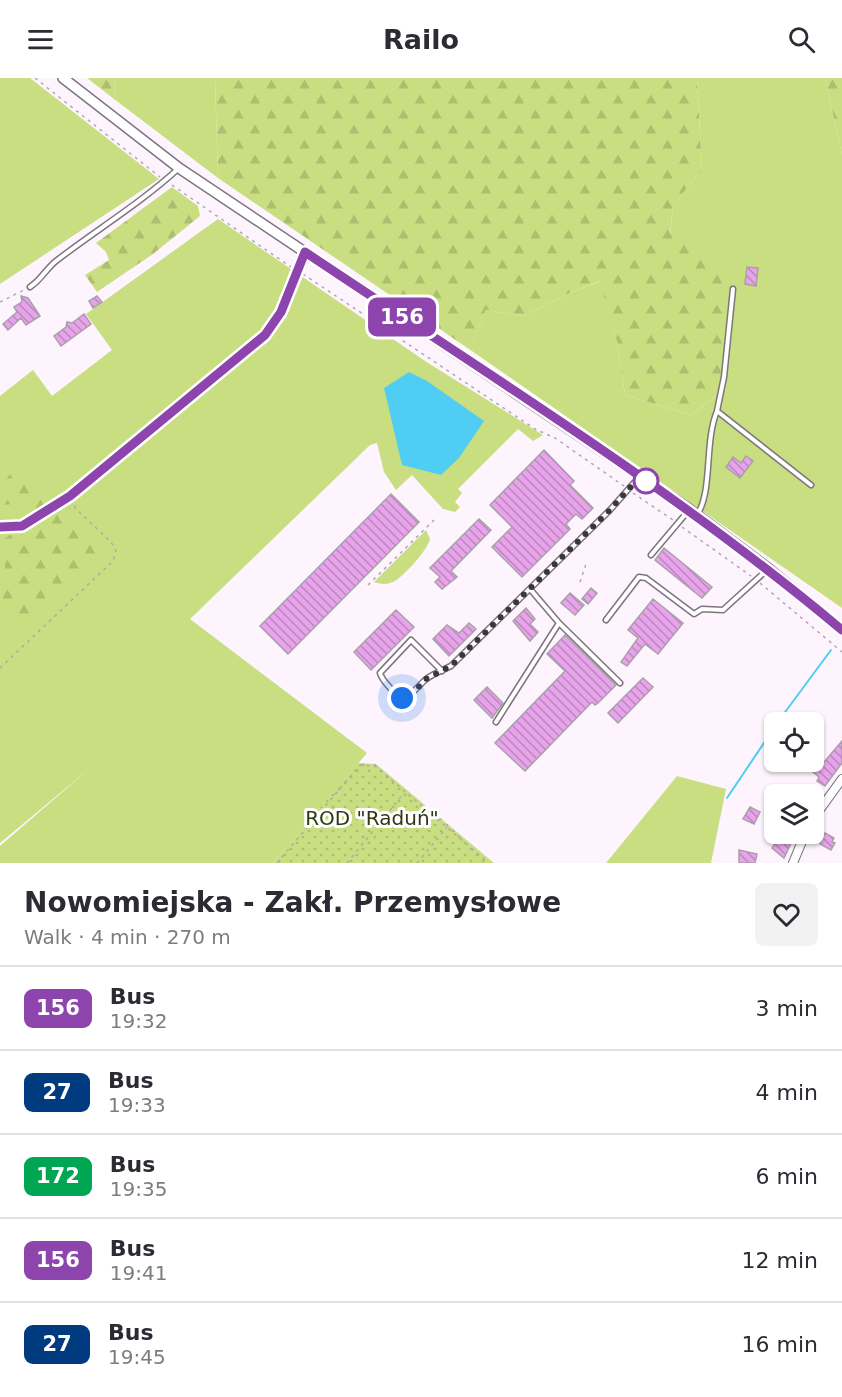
<!DOCTYPE html>
<meta charset="utf-8">
<style>
:root{--surface:#fff;--page:#f2f2f3;--text:#2b2b33;--muted:#7c7c81;--line:#e1e1e2}
body{margin:0;font-family:"DejaVu Sans",sans-serif;background:var(--page);color:var(--text);height:100vh;display:flex;flex-direction:column;font-size:22px;white-space:nowrap}
*{box-sizing:border-box;margin:0}
p{font-size:20px;color:var(--muted)}
.icon{flex:none;width:33px;height:33px;fill:none;stroke:currentColor;stroke-width:2;stroke-linecap:round;stroke-linejoin:round}
.map{position:relative;height:785px;overflow:hidden}
.side{display:flex;flex-direction:column;background:var(--surface);flex:1}
.side>*{flex:none}
.badge{padding:0 12px;border-radius:9px;font-size:21px;line-height:39px}
.fabs{position:absolute;left:764px;top:634px;display:grid;gap:12px}
.fabs a{display:grid;place-items:center;width:60px;height:60px;border-radius:9px;background:var(--surface);box-shadow:0 2px 4px #0004;font-size:30px}
.you{position:absolute;width:30px;height:30px;margin:-15px;border:4px solid #fff;border-radius:50%;background:#1a73e8;box-shadow:0 0 0 9px #1a73e833}
.map>.badge{position:absolute;translate:-50% -50%;box-shadow:0 0 0 3px #fff}
.round{display:grid;place-items:center;flex:none;width:63px;height:63px;border-radius:9px;background:var(--page)}
.headline{display:flex;align-items:center;justify-content:space-between;height:102px;padding:0 24px}
h1{font-size:28px;font-weight:600;line-height:45px}
ul{padding:0;list-style:none}
li{display:flex;align-items:center;gap:18px;height:84px;padding:0 24px;border-top:2px solid var(--line)}
li div{flex:1}
li b{display:block;font-size:22px}
li em{font-style:normal}
li .badge{min-width:66px;font-weight:700;text-align:center}
header{display:flex;justify-content:space-between;align-items:center;height:78px;padding:0 24px;background:var(--surface);font-size:27px;font-weight:600}
.map>svg:first-child{display:block}
</style>
<header><svg class="icon" aria-label="menu" viewBox="0 0 24 24"><path d="M4 6h16M4 12h16M4 18h16"/></svg>Railo<svg class="icon" aria-label="search" viewBox="0 0 24 24"><circle cx="10" cy="10" r="6"/><path d="M15 15l6 6"/></svg></header>
<div class="map">
<svg width="842" height="785" viewBox="0 0 842 785">
<defs>
<pattern id="forest-firs" width="22" height="20" patternUnits="userSpaceOnUse" patternTransform="scale(1.5)"><rect width="22" height="20" fill="#c9de80"/><path d="M5 1l3.5 6h-7zM16 11l3.5 6h-7z" fill="#adbf6f"/></pattern>
<pattern id="park-dots" width="8" height="8" patternUnits="userSpaceOnUse" patternTransform="scale(1.5)"><rect width="8" height="8" fill="#c9de80"/><path d="M2 2h.1M6 6h.1" fill="none" stroke="#adbf6f" stroke-width="1.8" stroke-linecap="round"/></pattern>
<pattern id="building-back-hatch" width="6" height="6" patternUnits="userSpaceOnUse" patternTransform="scale(1.5)"><rect width="6" height="6" fill="#e8a4ea"/><path d="M-1 5l2 2M0 0l6 6M5-1l2 2" fill="none" stroke="#bd86bf"/></pattern>
</defs>
<rect width="100%" height="100%" fill="#fdf4fd"/>
<path fill="#c9de80" d="M 0,0 L 30,0 L 159,101 L 0,206 Z
M 115,0 L 215,0 L 218,100 L 114,21 Z
M 697,0 L 825,0 L 842,77 L 842,530 L 469,271 L 486,232 L 523,238 L 565,217 L 601,203 L 617,264 L 625,317 L 691,337 L 716,318 L 731,229 L 670,156 L 673,128 L 702,91 Z
M 218,141 L 425,283 L 543,357 L 533,363 L 518,351 L 458,411 L 462,415 L 455,424 L 460,429 L 455,434 L 443,431 L 412,397 L 396,412 L 384,394 L 377,365 L 370,367 L 190,541 L 367,675 L 273,785 L 0,785 L 0,768 L 89,691 L 0,765 L 0,318 L 33,292 L 52,318 L 112,272 L 86,236 Z
M 426,452 L 430,461 C 428,472 402,500 393,504 C 386,507 380,506 374,504 Z
M 677,698 L 726,711 L 711,785 L 606,785 Z"/>
<path fill="url(#forest-firs)" d="M 87,0 L 115,0 L 114,21 Z
M 215,0 L 697,0 L 702,91 L 673,128 L 670,155 L 724,181 L 731,229 L 717,317 L 691,337 L 625,317 L 617,264 L 600,203 L 565,217 L 523,238 L 486,232 L 469,271 L 218,100 Z
M 825,0 L 842,0 L 842,77 Z
M 172,109 L 198,128 L 200,138 L 153,176 L 97,214 L 85,197 L 109,182 L 106,174 L 96,165 Z
M 14,392 L 65,425 L 105,471 L 104,478 L 25,553 L 0,535 L 5,487 L 0,464 L 22,448 L 25,436 L 15,426 L 0,427 L 0,408 Z"/>
<path fill="url(#park-dots)" d="M 358,685 L 376,686 L 494,785 L 273,785 Z"/>
<path fill="#50cdf3" d="M 409,294 L 427,303 L 484,343 L 459,380 L 441,397 L 402,387 L 384,310 Z"/>
<g fill="none" stroke-linecap="round" stroke-linejoin="round">
<path stroke="#50cdf3" stroke-width="2" d="M 777,645 L 831,572
M 727,720 L 774,650"/>
</g>
<path fill="url(#building-back-hatch)" stroke="#a9a1a9" stroke-width="1.5" d="M 747,189 L 758,190 L 756,208 L 745,206 Z
M 21,218 L 28,220 L 40,238 L 26,247 L 21,240 L 8,252 L 3,246 L 17,234 L 14,229 L 22,224 Z
M 97,218 L 102,224 L 93,230 L 89,223 Z
M 84,236 L 91,246 L 61,268 L 54,258 L 66,249 L 67,244 L 72,245 Z
M 544,372 L 574,403 L 570,407 L 593,430 L 582,441 L 576,436 L 566,446 L 570,451 L 522,499 L 492,469 L 512,449 L 490,427 Z
M 746,378 L 753,383 L 740,400 L 726,389 L 733,379 L 741,385 Z
M 391,416 L 419,444 L 288,576 L 260,548 Z
M 479,441 L 491,452 L 451,493 L 457,499 L 442,511 L 435,504 L 440,499 L 430,490 Z
M 664,470 L 712,509 L 702,520 L 655,482 Z
M 591,510 L 597,515 L 588,526 L 582,521 Z
M 570,515 L 584,527 L 575,537 L 561,525 Z
M 653,521 L 683,545 L 658,576 L 645,566 L 627,588 L 621,584 L 638,560 L 628,552 Z
M 526,530 L 535,541 L 530,546 L 538,554 L 530,563 L 513,543 Z
M 396,532 L 414,549 L 371,592 L 354,574 Z
M 469,545 L 476,551 L 449,578 L 433,561 L 447,547 L 459,555 Z
M 565,557 L 616,607 L 598,625 L 595,627 L 592,624 L 525,693 L 495,665 L 565,593 L 547,576 Z
M 643,600 L 653,609 L 618,645 L 608,635 Z
M 487,609 L 503,625 L 492,640 L 474,622 Z
M 842,663 L 842,685 L 825,708 L 817,703 L 819,699 L 801,684 L 811,684 L 819,690 Z
M 750,729 L 760,734 L 754,746 L 743,741 Z
M 774,741 L 774,756 L 788,756 L 794,759 L 784,780 L 772,770 L 776,763 L 765,757 Z
M 825,755 L 834,760 L 832,764 L 835,765 L 831,772 L 820,766 Z
M 739,772 L 757,776 L 755,785 L 739,785 Z"/>
<g fill="none" stroke-linecap="round" stroke-linejoin="round">
<g stroke="#7d757d" stroke-width="7">
<path id="service" d="M 30,209 C 41,202 46,191 56,183 C 96,152 141,125 179,90
M 733,211 L 724,299 L 717,333 L 811,407
M 697,437 C 713,413 704,365 717,333
M 0,449 L 22,448 L 70,418 L 265,257 L 281,234 L 304,175
M 651,477 L 689,432
M 606,542 L 639,499 L 646,500 L 694,536 L 702,531 L 723,532 L 768,491
M 559,545 L 620,605
M 442,593 L 411,562 L 380,595 C 382,602 387,606 391,611 C 406,628 413,613 425,602 C 432,596 443,592 451,588 L 610,432 L 639,399
M 496,644 L 559,545 L 530,511"/>
</g>
<g stroke="#7d757d" stroke-width="10">
<path id="minor" d="M 813,741 L 842,701
M 793,785 L 805,756"/>
</g>
<g stroke="#7d757d" stroke-width="12">
<path id="tertiary" d="M 63,0 L 179,90 L 689,431 L 769,491 L 842,552"/>
</g>
<path stroke="#afa8af" stroke-width="1.5" stroke-dasharray="3 4.5" stroke-linecap="butt" d="M 35,0 L 160,99
M 172,107 L 291,189
M 303,196 L 535,351 L 555,360 L 624,408
M 0,224 L 26,211
M 633,415 L 673,442
M 682,449 L 751,498
M 580,504 L 586,486
M 760,505 L 842,574
M 368,507 L 434,442
M 0,590 L 113,483 L 116,473 L 111,464 L 76,431 L 73,424
M 277,785 L 360,687 L 375,688 L 484,781 L 485,785
M 347,785 L 404,715
M 417,785 L 447,749"/>
<use href="#service" stroke="#fff" stroke-width="4"/>
<use href="#minor" stroke="#fff" stroke-width="8"/>
<use href="#tertiary" stroke="#fff" stroke-width="9"/>
</g>
<g fill="none" stroke-linecap="round" stroke-linejoin="round">
<g stroke="#fff" stroke-width="14">
<path id="line" d="M 0,449 L 22,448 L 70,418 L 265,257 L 281,234 L 305,174 C 487,296 674,411 842,552"/>
</g>
<use href="#line" stroke="#8e44ad" stroke-width="9"/>
<path stroke="#3a373a" stroke-width="6" stroke-dasharray="0 10.8" d="M 402,620 L 409,619 L 426,601 L 451,588 L 610,432 L 640,398 L 646,403"/>
</g>
<circle fill="#fff" stroke="#8e44ad" stroke-width="3" cx="646" cy="403" r="12"/>
<g text-anchor="middle" dominant-baseline="central" stroke-width="6" stroke-linejoin="round" paint-order="stroke">
<g font-size="20" fill="#313811" stroke="#fff">
<text x="372" y="740">ROD "Raduń"</text>
</g>
</g>
</svg>
<div class="fabs">
<a><svg class="icon" aria-label="locate" viewBox="0 0 24 24"><circle cx="12" cy="12" r="6"/><path d="M12 2v4M12 18v4M2 12h4M18 12h4"/></svg></a>
<a><svg class="icon" aria-label="layers" viewBox="0 0 24 24"><path d="M12 4l9 5-9 5-9-5zM3 14l9 5 9-5"/></svg></a>
</div>
<div class="you" style="left:402px;top:620px"></div>
<b class="badge" style="left:402px;top:239px;background:#8e44ad;color:#fff">156</b>
</div>
<section class="side">
<div class="headline"><div><h1>Nowomiejska - Zakł. Przemysłowe</h1><p>Walk · 4 min · 270 m</p></div><a class="round"><svg class="icon" aria-label="heart" viewBox="0 0 24 24"><path d="M12 20l-8-8c-3-5 5-10 8-4 3-6 11-1 8 4z"/></svg></a></div>
<ul>
<li><span class="badge" style="background:#8e44ad;color:#fff">156</span><div><b>Bus</b><p>19:32</p></div><em>3 min</em></li>
<li><span class="badge" style="background:#003b80;color:#fff">27</span><div><b>Bus</b><p>19:33</p></div><em>4 min</em></li>
<li><span class="badge" style="background:#00a651;color:#fff">172</span><div><b>Bus</b><p>19:35</p></div><em>6 min</em></li>
<li><span class="badge" style="background:#8e44ad;color:#fff">156</span><div><b>Bus</b><p>19:41</p></div><em>12 min</em></li>
<li><span class="badge" style="background:#003b80;color:#fff">27</span><div><b>Bus</b><p>19:45</p></div><em>16 min</em></li>
</ul>
</section>
